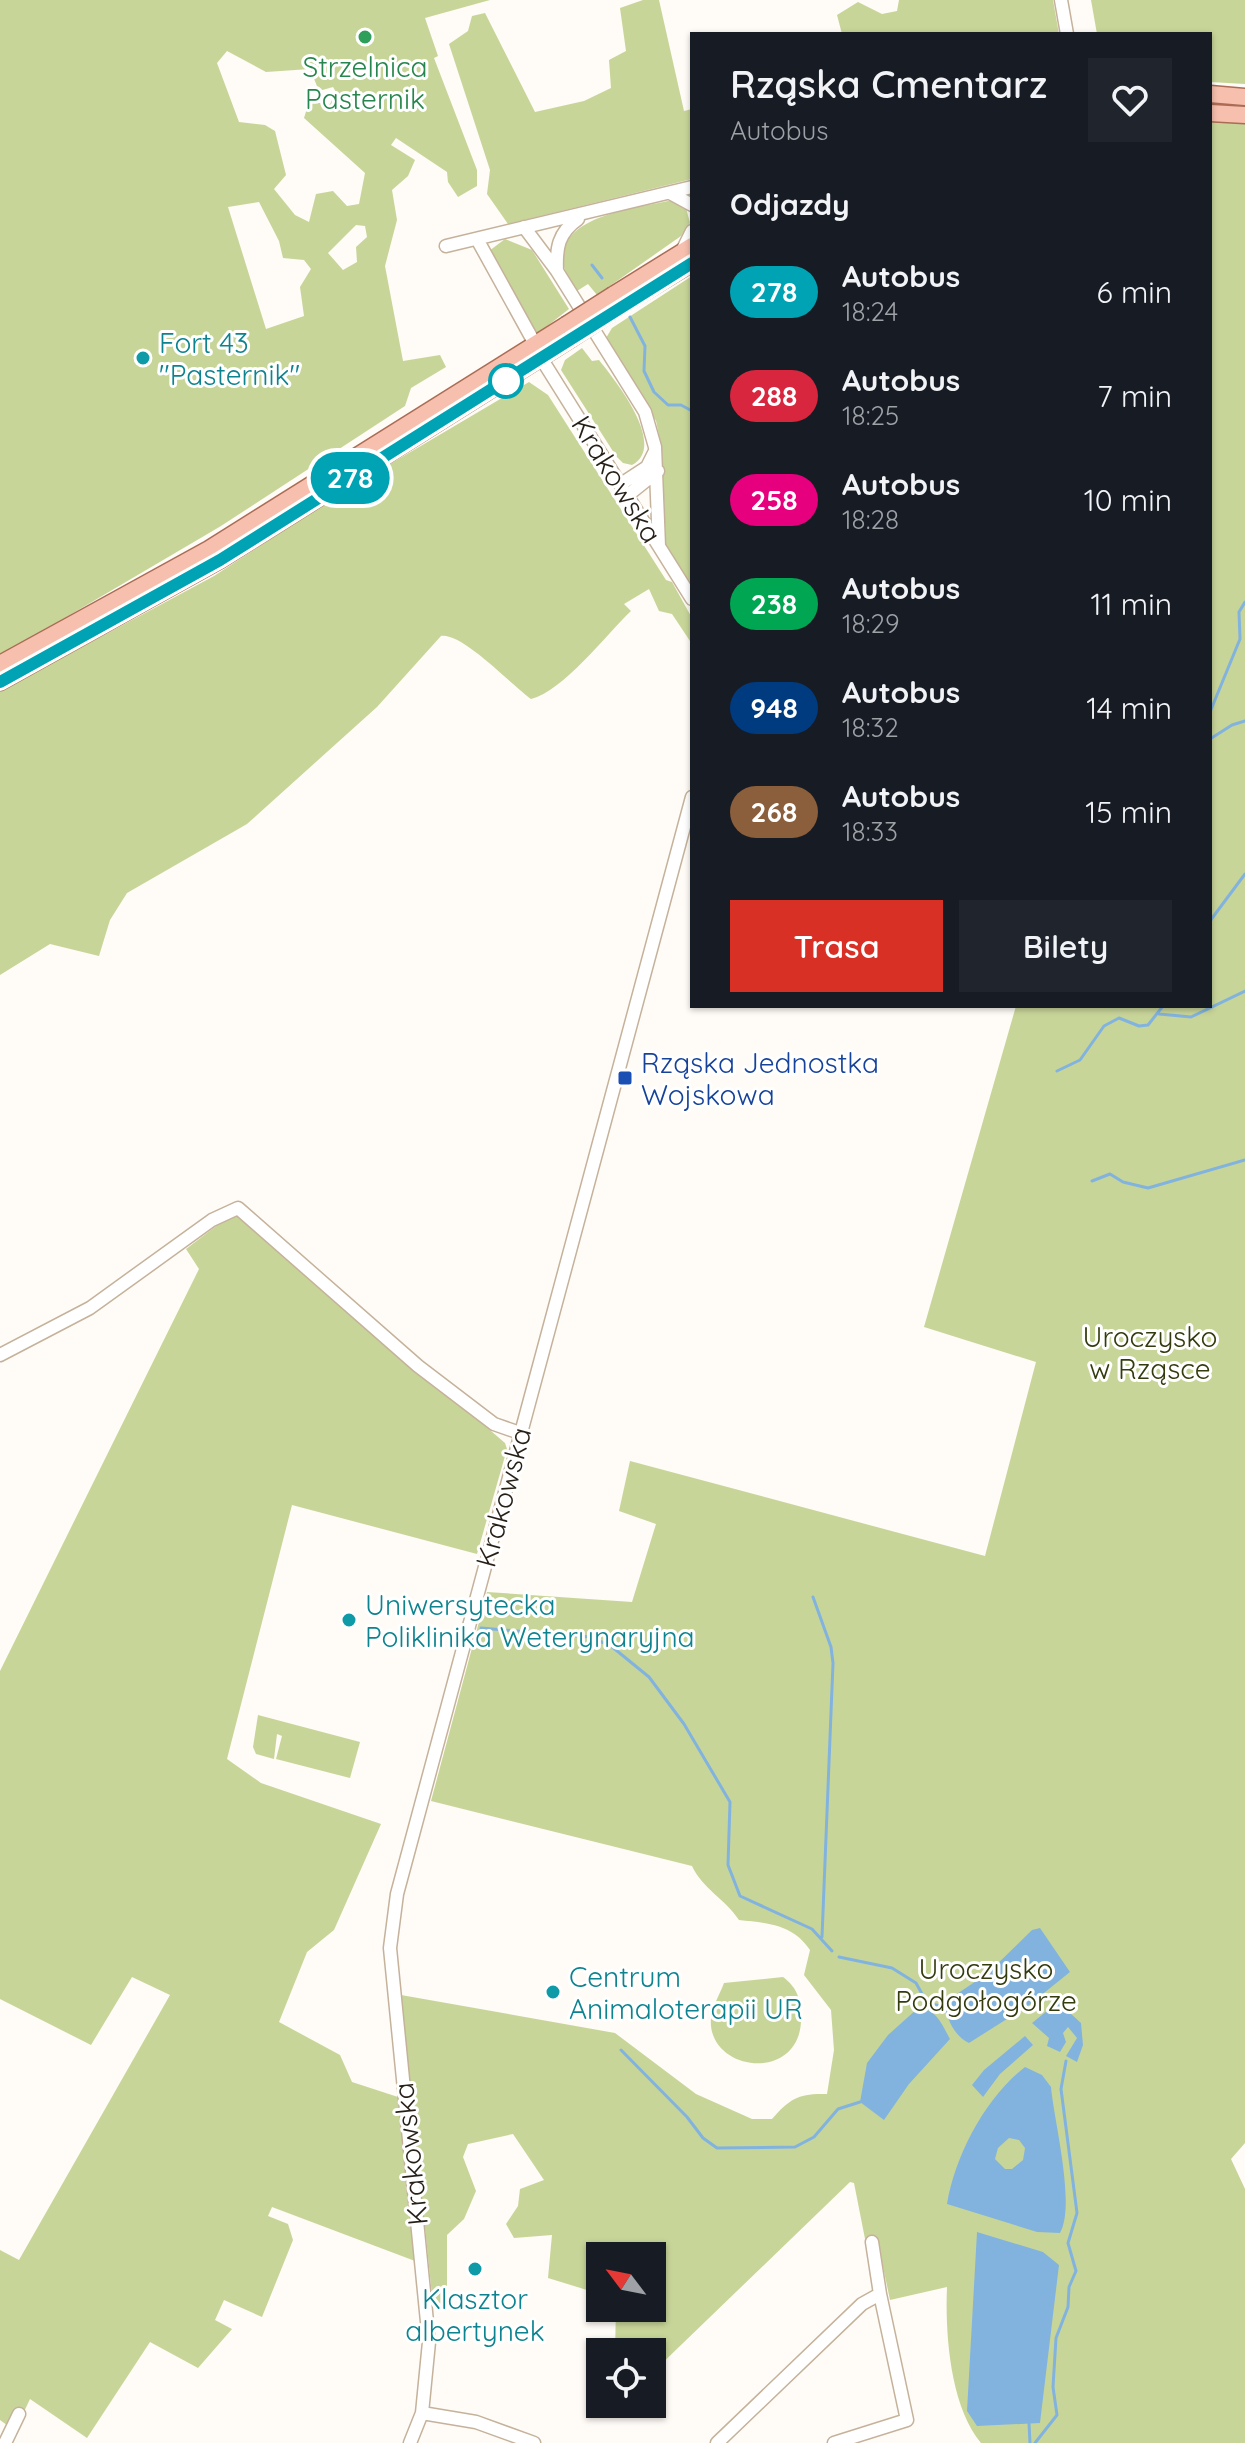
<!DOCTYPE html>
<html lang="pl">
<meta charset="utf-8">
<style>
:root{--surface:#171b24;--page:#20242c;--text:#f1f3f6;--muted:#9ea1a6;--accent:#d93025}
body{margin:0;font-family:Quicksand,sans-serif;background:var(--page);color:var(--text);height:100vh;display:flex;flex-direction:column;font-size:30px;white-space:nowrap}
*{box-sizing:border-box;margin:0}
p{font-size:26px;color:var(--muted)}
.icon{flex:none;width:44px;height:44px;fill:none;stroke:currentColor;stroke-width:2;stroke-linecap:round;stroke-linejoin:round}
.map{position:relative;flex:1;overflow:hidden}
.panel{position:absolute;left:690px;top:32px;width:522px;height:976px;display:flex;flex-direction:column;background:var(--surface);border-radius:0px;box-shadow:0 2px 6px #0004}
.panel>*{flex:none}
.badge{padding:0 16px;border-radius:26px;font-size:28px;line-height:52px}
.needle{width:52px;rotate:302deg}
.buttons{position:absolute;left:586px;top:2242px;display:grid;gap:16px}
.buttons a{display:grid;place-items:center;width:80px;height:80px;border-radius:0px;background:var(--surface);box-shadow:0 2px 6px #0004;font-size:40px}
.map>.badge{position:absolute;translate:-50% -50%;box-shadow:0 0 0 4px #fff}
h2{padding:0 40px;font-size:30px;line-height:72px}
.round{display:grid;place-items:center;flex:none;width:84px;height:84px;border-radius:0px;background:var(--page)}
.head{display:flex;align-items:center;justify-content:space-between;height:136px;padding:0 40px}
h1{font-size:38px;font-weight:600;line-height:60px}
.action{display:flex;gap:16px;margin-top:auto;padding:16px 40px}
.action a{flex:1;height:92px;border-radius:0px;background:var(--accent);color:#fff;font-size:32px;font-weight:600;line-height:92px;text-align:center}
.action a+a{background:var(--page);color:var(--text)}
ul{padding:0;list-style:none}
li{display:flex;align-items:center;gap:24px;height:104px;padding:0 40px}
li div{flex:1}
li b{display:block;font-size:30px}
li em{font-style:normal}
li .badge{min-width:88px;font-weight:700;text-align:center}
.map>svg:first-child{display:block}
</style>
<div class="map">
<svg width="1245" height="2443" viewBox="0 0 1245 2443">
<rect width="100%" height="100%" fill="#fffbf6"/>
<path fill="#c8d599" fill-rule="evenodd" d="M 0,0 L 490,0 L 425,18 L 438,56 L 434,58 L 477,170 L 477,186 L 458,197 L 448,182 L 447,172 L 396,138 L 391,145 L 415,160 L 408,176 L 392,190 L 397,220 L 385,266 L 403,361 L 440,355 L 446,367 L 411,388 L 405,406 L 221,526 L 0,656 ZM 227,51 L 266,72 L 310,69 L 319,91 L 333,87 L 336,92 L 330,104 L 309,102 L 304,118 L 365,173 L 359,204 L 347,206 L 333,191 L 316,194 L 309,222 L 295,215 L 274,189 L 286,175 L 275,131 L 265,125 L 239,122 L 217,63 ZM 259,202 L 279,241 L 283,258 L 304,260 L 311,269 L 300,287 L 304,316 L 266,329 L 228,207 ZM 356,225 L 365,226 L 367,237 L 356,247 L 357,262 L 343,270 L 328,253 Z
M 643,0 L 659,0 L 684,111 L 692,109 L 692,179 L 508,224 L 487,194 L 490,170 L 449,44 L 468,31 L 472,16 L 485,13 L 535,112 L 584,101 L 611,88 L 609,60 L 626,51 L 620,8 Z
M 899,0 L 1053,0 L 1059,34 L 842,34 L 837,15 L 858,2 L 882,14 L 897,11 Z
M 1091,0 L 1245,0 L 1245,84 L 1210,82 L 1210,34 L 1097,34 Z
M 1245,120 L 1245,2143 L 1231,2159 L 1245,2189 L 1245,2443 L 981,2443 C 950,2406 945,2333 947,2287 L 890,2300 L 878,2243 L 867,2249 L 854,2183 L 850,2182 L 652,2373 L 652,2352 L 615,2352 L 616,2308 L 652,2308 L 652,2256 L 600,2256 L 600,2294 L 548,2278 L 552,2235 L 514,2238 L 506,2224 L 518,2206 L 520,2189 L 544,2180 L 513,2134 L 468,2144 L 463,2157 L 476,2191 L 464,2219 L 447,2235 L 447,2302 L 433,2305 L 401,1995 L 615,2033 L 696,2094 L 752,2119 L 772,2119 C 790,2098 800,2093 827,2094 L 834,2050 L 831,2010 L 804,1975 L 810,1950 C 793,1924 767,1923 739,1920 C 725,1899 702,1888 692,1866 L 431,1801 L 487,1592 L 632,1602 L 656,1524 L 619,1511 L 630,1461 L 985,1556 L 1036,1362 L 924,1327 L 1016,1006 L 1210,1006 L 1210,121 Z
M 672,200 L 686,208 L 690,223 L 681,236 L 597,295 L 588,284 L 577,291 C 573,283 564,272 563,263 C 557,215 639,208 672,200 Z
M 505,239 L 532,250 L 569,309 L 537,334 L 531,330 L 489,251 Z
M 692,276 L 692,586 L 666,546 L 662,450 L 656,421 L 606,338 L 612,328 Z
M 582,348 L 592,361 L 599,360 C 615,380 668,446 632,465 L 623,463 L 616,456 L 561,370 L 565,360 Z
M 529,382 L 548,395 L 666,580 L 672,582 L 692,618 L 692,644 L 672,614 L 659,611 L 649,589 L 624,604 L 631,611 C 606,635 563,691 531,699 C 510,684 463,633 441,636 L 377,707 L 247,824 L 127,893 L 110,920 L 99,956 L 50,944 L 0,975 L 0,691 L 214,576 L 336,496 Z
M 232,1214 L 247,1221 L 505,1443 L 507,1449 L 477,1554 L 292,1505 L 227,1759 L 261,1783 L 381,1824 L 334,1930 L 307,1952 L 279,2022 L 340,2055 L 352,2082 L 398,2097 L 415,2261 L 272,2207 L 268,2216 L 288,2224 L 293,2240 L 262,2317 L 224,2300 L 215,2320 L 232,2329 L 198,2368 L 150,2342 L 87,2438 L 30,2399 L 15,2431 L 0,2420 L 0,2250 L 19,2260 L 170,1995 L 132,1977 L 91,2045 L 0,1999 L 0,1671 L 199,1269 L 186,1249 Z
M 258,1715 L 360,1742 L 350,1778 L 276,1759 L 282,1736 L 277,1734 L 274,1759 L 256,1754 L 253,1747 Z
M 783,1977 C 796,1987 800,1996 801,2014 C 805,2085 706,2073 711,2018 C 712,2007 720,1994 724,1983 Z"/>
<path fill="#82b3de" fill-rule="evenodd" d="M 1040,1928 L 1070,1972 L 1029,2005 L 969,2043 C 955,2037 945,2017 945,2002 L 988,1973 L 1032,1930 Z
M 1058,2002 L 1081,2023 L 1083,2045 L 1077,2062 L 1066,2056 L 1077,2038 L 1068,2027 L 1063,2033 L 1066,2042 L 1060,2052 L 1047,2046 L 1049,2038 L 1032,2023 Z
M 917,2009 C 936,2007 942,2025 950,2039 L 909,2084 L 884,2120 L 860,2102 L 867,2063 L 888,2035 Z
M 1025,2036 L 1033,2045 L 1000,2074 L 983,2097 L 972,2085 L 984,2070 Z
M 1025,2067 L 1042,2075 L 1051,2087 C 1054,2121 1076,2205 1060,2233 L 1037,2232 L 947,2204 C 955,2155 986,2097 1025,2067 ZM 1009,2138 L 1019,2140 L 1025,2148 L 1023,2160 L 1012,2169 L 1005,2169 L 995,2159 L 998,2148 Z
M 977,2232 L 1043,2252 L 1059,2265 L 1040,2423 L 977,2426 L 967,2411 Z"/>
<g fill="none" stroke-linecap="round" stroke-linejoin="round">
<path stroke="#82b3de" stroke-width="3" d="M 592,265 L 602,278
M 630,317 L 645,346 L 644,371 L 654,392 L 668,405 L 681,405 L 692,411
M 1210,712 L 1240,639 L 1239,612 L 1245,602
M 1210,739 L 1232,725 L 1245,721
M 1210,921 L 1245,874
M 1159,1014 L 1191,1017 L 1245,991
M 1057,1071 L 1080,1060 L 1104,1026 L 1119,1018 L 1139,1026 L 1148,1025 L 1163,1006
M 1092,1181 L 1110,1174 L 1123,1182 L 1148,1188 L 1245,1160
M 813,1597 L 831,1647 L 833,1663 L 822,1937
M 481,1628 L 590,1637 L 611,1646 L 649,1677 L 684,1724 L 730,1802 L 728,1865 L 740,1896 L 812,1929 L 832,1951
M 839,1957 L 892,1968 L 916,1983 L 927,2003 L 945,2007
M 621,2050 L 687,2117 L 703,2138 L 717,2148 L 795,2147 L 814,2137 L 838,2109 L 860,2102
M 1029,2423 L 1030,2443
M 1035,2443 L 1057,2415 L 1053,2387 L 1056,2338 L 1068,2307 L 1069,2287 L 1076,2271 L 1068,2243 L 1077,2213 L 1061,2089 L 1066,2061"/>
<g stroke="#c5b29b" stroke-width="15">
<path id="minor" d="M 1061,0 L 1067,34
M 670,193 L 692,205
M 524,227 L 557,271 L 645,412 L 655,447 L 659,546
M 477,239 L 535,344
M 446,246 L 692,187
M 681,253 L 692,231
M 557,271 C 556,248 558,233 578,219
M 541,358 L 692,599
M 621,484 L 647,467 L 654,453
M 628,495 L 658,471
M 0,1355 L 90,1308 L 212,1220 L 238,1208 L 418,1366 L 494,1424 L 520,1433
M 872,2242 L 880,2294
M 422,2413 L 476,2422 L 534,2443
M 5,2443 L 19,2414
M 410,2443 L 422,2413 L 429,2342 L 390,1948 L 397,1894 L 692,797
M 717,2443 L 862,2304 L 880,2294 L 907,2420 L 834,2443"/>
</g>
<g stroke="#aa6c55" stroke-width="19">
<path id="major" d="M 1210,94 L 1245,97
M 1210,113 L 1245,115
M 613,295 L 692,246
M 620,307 L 692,263
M 0,664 L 209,549 L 566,325
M 0,682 L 220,560 L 569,340"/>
</g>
<use href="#minor" stroke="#fff" stroke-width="12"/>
<use href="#major" stroke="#f7bfad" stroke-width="16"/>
<g stroke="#aa6c55" stroke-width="19" stroke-linecap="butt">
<path id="major-bridge" d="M 566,325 L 613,295
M 569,340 L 620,307"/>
</g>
<use href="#major-bridge" stroke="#f7bfad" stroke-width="16"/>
</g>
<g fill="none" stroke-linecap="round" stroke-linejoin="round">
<g stroke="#fff" stroke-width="18">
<path id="line" d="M 0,682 L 220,560 L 692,263"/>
</g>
<use href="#line" stroke="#00a3b4" stroke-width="12"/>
</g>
<circle fill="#2e9e5b" stroke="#fff" stroke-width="3" cx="365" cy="37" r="8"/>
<g fill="#0f9aa8" stroke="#fff" stroke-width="3">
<circle cx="143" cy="358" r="8"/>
<circle cx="349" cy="1620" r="8"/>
<circle cx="553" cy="1992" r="8"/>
<circle cx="475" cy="2269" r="8"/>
</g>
<circle fill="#fff" stroke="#00a3b4" stroke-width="4" cx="506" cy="381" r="16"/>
<rect fill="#1a4fb4" stroke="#fff" stroke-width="3" x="617" y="1070" width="16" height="16" rx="4"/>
<g text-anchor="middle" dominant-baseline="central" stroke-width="6" stroke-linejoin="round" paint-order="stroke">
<g font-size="28" fill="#27864d" stroke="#fff">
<text x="365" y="66">Strzelnica<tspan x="365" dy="32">Pasternik</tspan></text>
</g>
<g font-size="28" fill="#0d838f" stroke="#fff" text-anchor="start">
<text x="159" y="342">Fort 43<tspan x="159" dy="32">"Pasternik"</tspan></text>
<text x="365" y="1604">Uniwersytecka<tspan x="365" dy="32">Poliklinika Weterynaryjna</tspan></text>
<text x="569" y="1976">Centrum<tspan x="569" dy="32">Animaloterapii UR</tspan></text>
<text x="475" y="2298" text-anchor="middle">Klasztor<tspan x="475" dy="32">albertynek</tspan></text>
</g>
<g font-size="28" fill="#261f17" stroke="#fff">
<text transform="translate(617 479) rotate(58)">Krakowska</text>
<text transform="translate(503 1497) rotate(-75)">Krakowska</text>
<text transform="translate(410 2154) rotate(-96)">Krakowska</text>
</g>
<g font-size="28" fill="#164399" stroke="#fff" text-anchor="start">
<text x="641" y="1062">Rząska Jednostka<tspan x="641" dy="32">Wojskowa</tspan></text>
</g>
<g font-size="28" fill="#343b0d" stroke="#fff">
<text x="1150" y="1336">Uroczysko<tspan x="1150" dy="32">w Rząsce</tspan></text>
<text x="986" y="1968">Uroczysko<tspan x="986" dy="32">Podgołogórze</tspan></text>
</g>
</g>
</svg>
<div class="buttons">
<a><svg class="needle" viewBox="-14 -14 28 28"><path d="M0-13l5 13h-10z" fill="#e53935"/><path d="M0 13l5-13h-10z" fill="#9ea1a6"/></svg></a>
<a><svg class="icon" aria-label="locate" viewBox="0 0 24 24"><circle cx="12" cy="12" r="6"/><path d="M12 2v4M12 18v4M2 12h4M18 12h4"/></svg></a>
</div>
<b class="badge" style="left:350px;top:478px;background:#00a3b4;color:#fff">278</b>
<section class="panel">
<div class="head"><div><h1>Rząska Cmentarz</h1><p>Autobus</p></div><a class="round"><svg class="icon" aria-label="heart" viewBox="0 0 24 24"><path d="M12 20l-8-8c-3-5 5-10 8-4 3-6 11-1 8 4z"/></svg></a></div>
<h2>Odjazdy</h2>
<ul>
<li><span class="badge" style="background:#00a3b4;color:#fff">278</span><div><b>Autobus</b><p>18:24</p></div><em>6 min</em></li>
<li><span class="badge" style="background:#d7263d;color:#fff">288</span><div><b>Autobus</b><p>18:25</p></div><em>7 min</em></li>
<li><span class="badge" style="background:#e6007e;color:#fff">258</span><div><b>Autobus</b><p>18:28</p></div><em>10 min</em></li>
<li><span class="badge" style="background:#00a651;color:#fff">238</span><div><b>Autobus</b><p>18:29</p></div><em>11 min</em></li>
<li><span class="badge" style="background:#003b80;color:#fff">948</span><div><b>Autobus</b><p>18:32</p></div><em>14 min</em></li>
<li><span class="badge" style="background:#8b5e3c;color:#fff">268</span><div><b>Autobus</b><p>18:33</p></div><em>15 min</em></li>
</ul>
<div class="action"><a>Trasa</a><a>Bilety</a></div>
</section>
</div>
